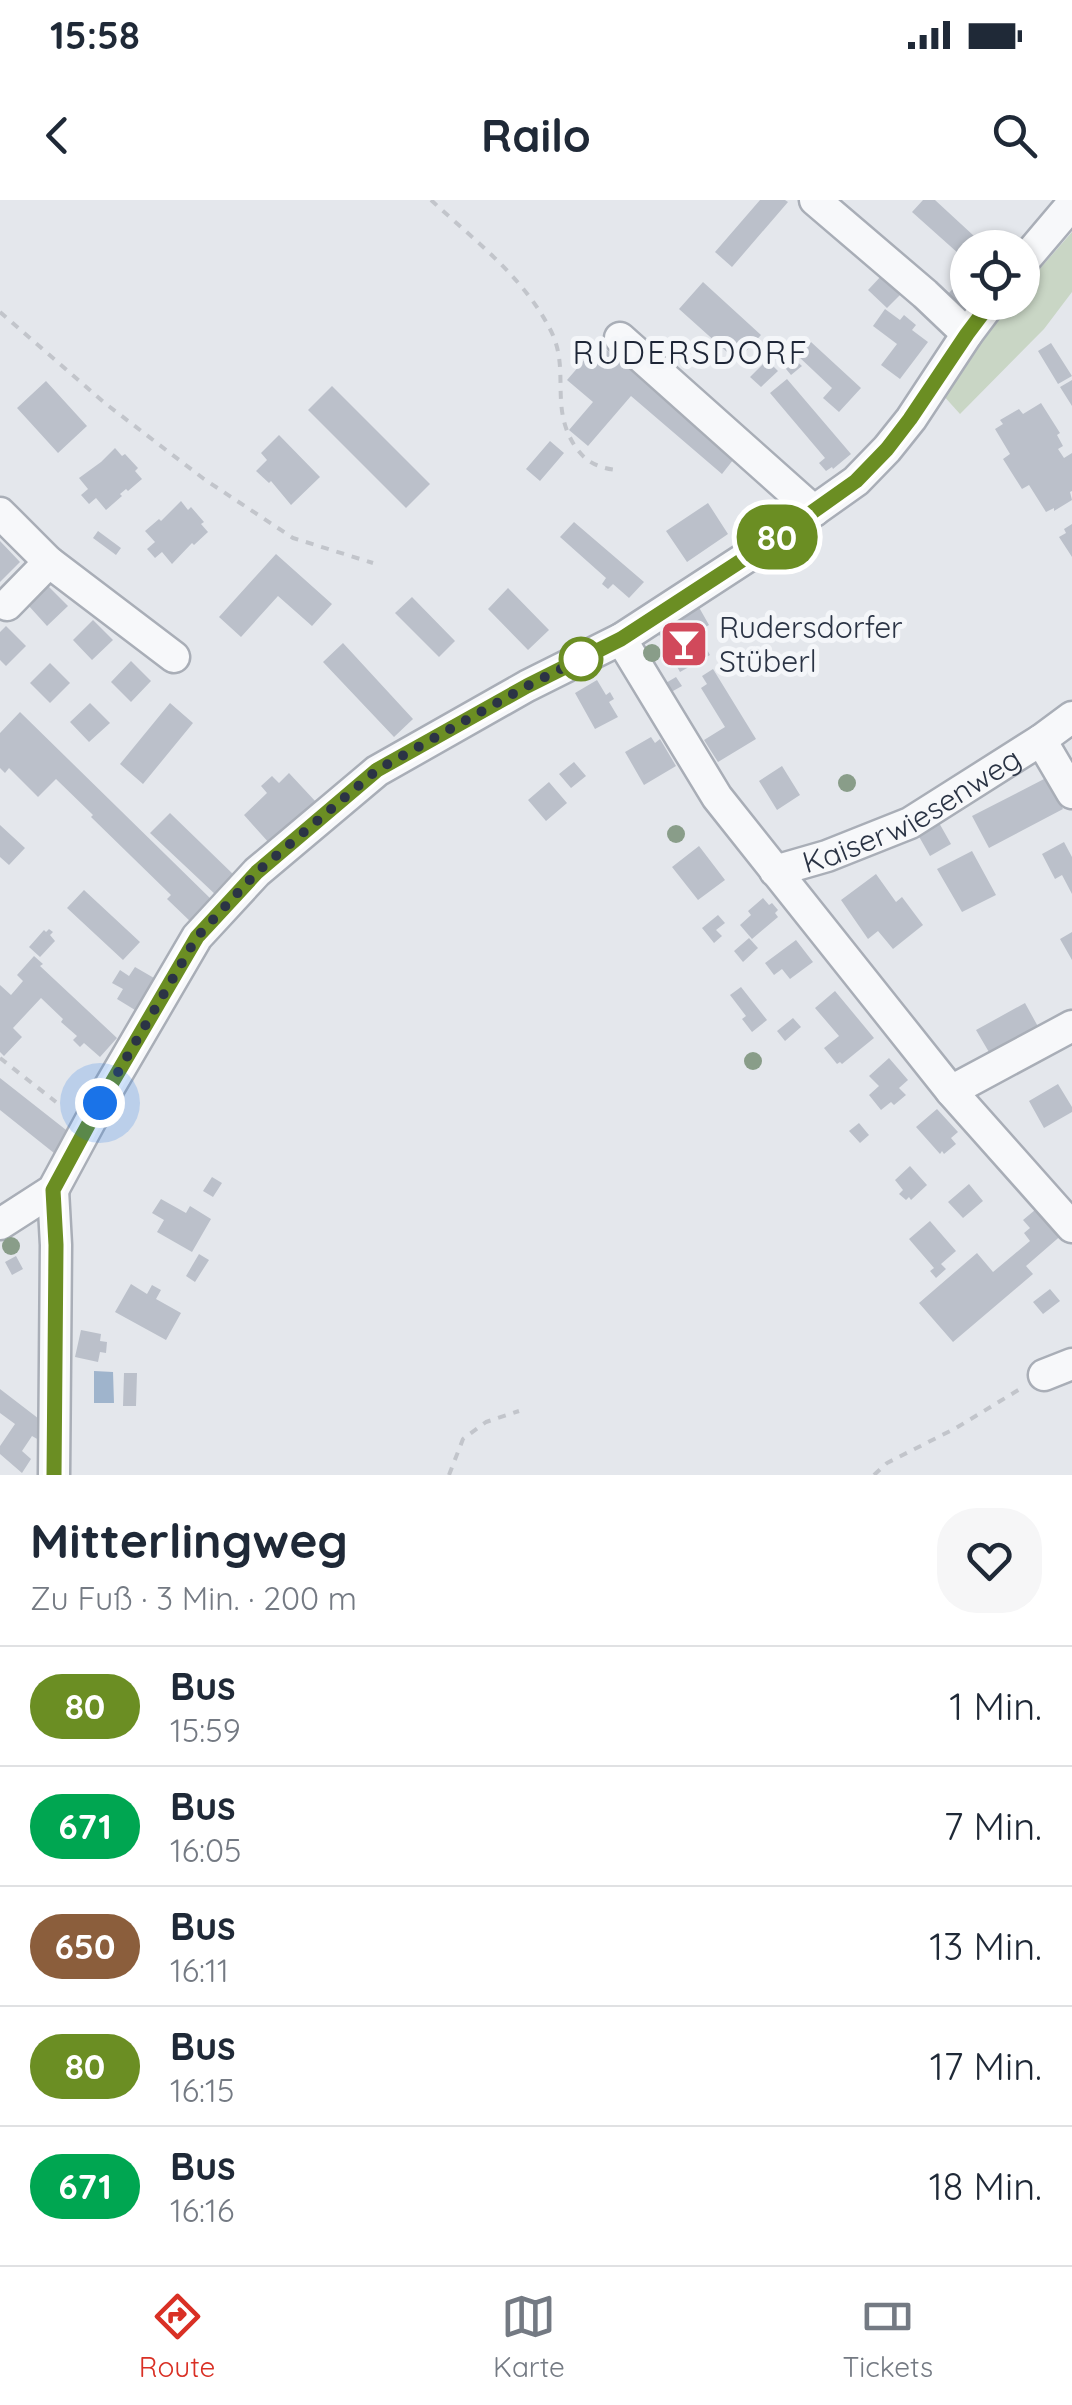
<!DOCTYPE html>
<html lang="de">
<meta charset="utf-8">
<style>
:root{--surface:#fff;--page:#f6f6f7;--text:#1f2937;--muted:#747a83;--line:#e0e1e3;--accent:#d93025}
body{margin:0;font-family:Quicksand,sans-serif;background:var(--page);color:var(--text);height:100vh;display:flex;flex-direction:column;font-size:38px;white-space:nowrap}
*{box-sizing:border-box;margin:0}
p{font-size:32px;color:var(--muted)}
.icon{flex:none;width:55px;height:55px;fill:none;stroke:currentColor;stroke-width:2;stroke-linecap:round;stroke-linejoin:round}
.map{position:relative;height:1275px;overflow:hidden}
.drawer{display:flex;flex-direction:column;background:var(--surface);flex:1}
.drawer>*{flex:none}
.badge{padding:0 20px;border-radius:32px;font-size:35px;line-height:65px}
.fabs{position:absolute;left:950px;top:30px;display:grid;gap:20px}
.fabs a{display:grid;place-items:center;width:90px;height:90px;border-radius:50%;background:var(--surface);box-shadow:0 2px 8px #0004;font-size:50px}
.you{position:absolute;width:50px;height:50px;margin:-25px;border:8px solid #fff;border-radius:50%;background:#1a73e8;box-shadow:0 0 0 15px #1a73e833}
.map>.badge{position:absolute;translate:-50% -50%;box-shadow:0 0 0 5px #fff}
.round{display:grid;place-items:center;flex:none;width:105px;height:105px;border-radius:40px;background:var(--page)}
.summary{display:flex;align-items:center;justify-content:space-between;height:170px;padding:0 30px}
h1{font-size:48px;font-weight:700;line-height:75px}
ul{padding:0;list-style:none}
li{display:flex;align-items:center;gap:30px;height:120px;padding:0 30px;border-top:2px solid var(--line)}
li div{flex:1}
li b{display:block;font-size:38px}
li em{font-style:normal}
li .badge{min-width:110px;font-weight:700;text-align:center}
.status{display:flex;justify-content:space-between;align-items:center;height:70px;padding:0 50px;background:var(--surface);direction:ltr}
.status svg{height:28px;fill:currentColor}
header{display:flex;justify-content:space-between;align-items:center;height:130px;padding:0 30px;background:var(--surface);font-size:45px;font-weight:700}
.tab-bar{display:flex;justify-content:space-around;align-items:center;height:140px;border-top:2px solid var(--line);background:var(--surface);font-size:28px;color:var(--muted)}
.tab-bar a{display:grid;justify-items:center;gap:5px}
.tab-bar .selected{color:var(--accent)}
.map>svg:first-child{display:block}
</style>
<div class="status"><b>15:58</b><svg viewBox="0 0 49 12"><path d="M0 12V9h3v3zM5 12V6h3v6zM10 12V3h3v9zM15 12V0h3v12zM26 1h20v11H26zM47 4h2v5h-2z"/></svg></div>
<header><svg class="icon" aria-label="back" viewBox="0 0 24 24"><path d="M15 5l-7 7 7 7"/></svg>Railo<svg class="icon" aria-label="search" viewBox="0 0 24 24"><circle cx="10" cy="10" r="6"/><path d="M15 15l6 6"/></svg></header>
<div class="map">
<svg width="1072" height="1275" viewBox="0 0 1072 1275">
<rect width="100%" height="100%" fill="#e4e7ec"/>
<path fill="#c9d6c5" d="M 1072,32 L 1072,92 L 1044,129 L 960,214 L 942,194 L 999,114 L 1009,103 L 1022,102 L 1023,88 Z"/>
<path fill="#9fb4cc" d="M 94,1171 L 113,1172 L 114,1203 L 94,1203 Z"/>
<path fill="#bbc0ca" d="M 760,0 L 785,0 L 788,2 L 732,67 L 715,52 Z
M 923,0 L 935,0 L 987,48 L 968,48 L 968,62 L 912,12 Z
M 883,74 L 903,92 L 887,108 L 868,90 Z
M 962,79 L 968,85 L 968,103 L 963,108 L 948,94 Z
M 703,82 L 761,135 L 737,161 L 679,109 Z
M 885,109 L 900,120 L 904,115 L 916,125 L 912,130 L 928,142 L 900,179 L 881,165 L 897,144 L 873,126 Z
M 811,142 L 861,188 L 839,212 L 823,198 L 832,188 L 798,156 Z
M 599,143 L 625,166 L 629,162 L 737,255 L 722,274 L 631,196 L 588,246 L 569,230 L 593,202 L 567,180 Z
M 1051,143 L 1072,176 L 1058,184 L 1038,151 Z
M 785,151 L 802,166 L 791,175 L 777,158 Z
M 767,160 L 778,171 L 761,187 L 750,177 Z
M 787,179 L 851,254 L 833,269 L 832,267 L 826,271 L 819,263 L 825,258 L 770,193 Z
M 1072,180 L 1072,206 L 1060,187 Z
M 46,181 L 87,226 L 58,253 L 17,208 Z
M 332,186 L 430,284 L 406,308 L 308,210 Z
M 1041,203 L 1060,233 L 1057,235 L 1063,246 L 1058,249 L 1064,258 L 1072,253 L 1072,291 L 1070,292 L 1072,300 L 1054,311 L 1054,308 L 1046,312 L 1029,285 L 1022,289 L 1003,259 L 1010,254 L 995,229 L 1003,224 L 1000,220 L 1019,209 L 1023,214 Z
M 279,235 L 320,277 L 291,305 L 271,281 L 269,283 L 256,271 L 267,260 L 261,253 Z
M 550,241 L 564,253 L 540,281 L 526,269 Z
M 115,248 L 122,256 L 125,254 L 138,268 L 135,271 L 142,279 L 128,291 L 126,289 L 120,294 L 122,296 L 106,310 L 96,298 L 89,304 L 81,295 L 88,289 L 79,278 L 101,262 Z
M 181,301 L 188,310 L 191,307 L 204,322 L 201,324 L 208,332 L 194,345 L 192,343 L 172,364 L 162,352 L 155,358 L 147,349 L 155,342 L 145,331 L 159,319 L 161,321 Z
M 708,303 L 728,334 L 687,362 L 666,331 Z
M 574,322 L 644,382 L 629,398 L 613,384 L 608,389 L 602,384 L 606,378 L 560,337 Z
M 1072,324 L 1072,357 L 1059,337 L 1066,333 L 1064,329 Z
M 98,331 L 121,348 L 116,355 L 93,338 Z
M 0,341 L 20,362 L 0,382 Z
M 276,354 L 332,404 L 312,426 L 278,396 L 241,437 L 219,417 Z
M 48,386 L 68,406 L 47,426 L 28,405 Z
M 508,388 L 549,430 L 528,450 L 488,409 Z
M 412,397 L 455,441 L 439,457 L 395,413 Z
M 696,402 L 709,425 L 697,432 L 710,455 L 680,472 L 657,431 Z
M 93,420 L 113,440 L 92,460 L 73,440 Z
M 6,426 L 26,446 L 6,466 L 0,460 L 0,432 Z
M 343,443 L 413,519 L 394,537 L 323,462 Z
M 131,461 L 151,481 L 131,502 L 111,482 Z
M 50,463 L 70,483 L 50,503 L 30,483 Z
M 713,469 L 756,539 L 718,562 L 704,540 L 725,527 L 701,488 L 707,484 L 702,476 Z
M 676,477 L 682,486 L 664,496 L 659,487 Z
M 597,480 L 606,495 L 610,492 L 614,499 L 609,502 L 618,517 L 595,529 L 575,493 Z
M 90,503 L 110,523 L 89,542 L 70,522 Z
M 170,503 L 193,523 L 143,584 L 120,564 Z
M 20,512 L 214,702 L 193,724 L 167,699 L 171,695 L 91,617 L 93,615 L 56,579 L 38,597 L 9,568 L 5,573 L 0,568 L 0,533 Z
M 651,537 L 655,543 L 660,539 L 676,566 L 644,585 L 625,552 Z
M 574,562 L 586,576 L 571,588 L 559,574 Z
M 782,566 L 800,595 L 777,610 L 759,581 Z
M 289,573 L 316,602 L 270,644 L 244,615 L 267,593 L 261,586 L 272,576 L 279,583 Z
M 1046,578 L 1063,609 L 989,648 L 972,616 Z
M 549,582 L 567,603 L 546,621 L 528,600 Z
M 170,613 L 236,677 L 217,696 L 150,633 Z
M 938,621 L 951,644 L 930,656 L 917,633 Z
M 0,625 L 25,648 L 9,665 L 0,657 Z
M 1064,642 L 1072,657 L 1072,694 L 1062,675 L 1055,679 L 1042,654 Z
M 699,646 L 725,680 L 698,700 L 672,667 Z
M 972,651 L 996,695 L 962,712 L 937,669 Z
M 876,674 L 896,702 L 902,697 L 923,725 L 893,749 L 878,731 L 868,739 L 841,700 Z
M 84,690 L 140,742 L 123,760 L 67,708 Z
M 763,698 L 769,705 L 772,703 L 778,710 L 775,713 L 778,717 L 752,739 L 740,725 L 751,715 L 748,711 Z
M 718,715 L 725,723 L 716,730 L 722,736 L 714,743 L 702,728 Z
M 49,729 L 53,732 L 50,735 L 55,741 L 40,757 L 29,747 L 44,730 L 46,732 Z
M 1072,732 L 1072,760 L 1060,739 Z
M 749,738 L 758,748 L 743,762 L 734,751 Z
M 796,740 L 813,762 L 790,779 L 782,769 L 774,775 L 765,763 Z
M 34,756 L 43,764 L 40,766 L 117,838 L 100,857 L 84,843 L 80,847 L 73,840 L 77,836 L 61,822 L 63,819 L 41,798 L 13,828 L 22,837 L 4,856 L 0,852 L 0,785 L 11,795 L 23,781 L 17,775 Z
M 135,767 L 154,778 L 135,810 L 117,799 L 123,789 L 112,783 L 120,770 L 129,776 Z
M 741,787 L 767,820 L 752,832 L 742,819 L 746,816 L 730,795 Z
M 835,791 L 874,838 L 842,864 L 840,862 L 837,864 L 824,848 L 839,836 L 815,808 Z
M 1025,803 L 1041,832 L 993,859 L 976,830 Z
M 793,818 L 801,827 L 785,841 L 777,831 Z
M 889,858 L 908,880 L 899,888 L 906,895 L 894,905 L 891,902 L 881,910 L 869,895 L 879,886 L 869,876 Z
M 0,878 L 75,937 L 59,957 L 0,910 Z
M 1058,884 L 1072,907 L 1072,912 L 1044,928 L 1029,901 Z
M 937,909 L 958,932 L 951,938 L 956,944 L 944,954 L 942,951 L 940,954 L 916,927 Z
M 859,923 L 869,935 L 860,943 L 849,931 Z
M 910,966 L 927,985 L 911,1000 L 909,997 L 906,1000 L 899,994 L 903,990 L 895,980 Z
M 212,977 L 222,983 L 213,997 L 203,991 Z
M 969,984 L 983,1001 L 963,1018 L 948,1002 Z
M 161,999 L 186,1013 L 190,1006 L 211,1019 L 192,1052 L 157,1032 L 164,1020 L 152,1013 Z
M 1035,1010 L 1049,1026 L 1054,1021 L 1064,1033 L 1026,1066 L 1033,1074 L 953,1142 L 919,1103 L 977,1053 L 993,1072 L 1030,1041 L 1024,1033 L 1030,1028 L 1023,1020 Z
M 930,1021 L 956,1051 L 941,1064 L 946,1069 L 936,1078 L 930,1071 L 934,1068 L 909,1039 Z
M 199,1054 L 209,1060 L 195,1082 L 186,1076 Z
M 16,1056 L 23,1069 L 12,1075 L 5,1062 Z
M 131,1084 L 147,1094 L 152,1085 L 161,1090 L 156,1099 L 181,1113 L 166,1140 L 115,1112 Z
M 1050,1089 L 1060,1101 L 1043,1114 L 1033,1102 Z
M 81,1130 L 101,1134 L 100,1141 L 107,1142 L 106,1153 L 100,1152 L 98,1162 L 75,1157 Z
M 124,1173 L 137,1173 L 136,1206 L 123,1206 Z
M 0,1189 L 43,1222 L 39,1240 L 32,1236 L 22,1251 L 31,1259 L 22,1273 L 0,1254 L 0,1246 L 15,1224 L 0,1213 Z"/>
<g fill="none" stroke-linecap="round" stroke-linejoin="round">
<g stroke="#a9aeb7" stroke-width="35">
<g id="minor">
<path d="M 815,0 L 925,94 L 967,134"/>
<path d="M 1022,63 L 1072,4"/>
<path d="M 620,138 L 814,311"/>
<path d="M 0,313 L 49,362 L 174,457"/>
<path d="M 7,405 L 49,362"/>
<path d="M 621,439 L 717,597 L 951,891 L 1072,1027"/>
<path d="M 1041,540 L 1072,593"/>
<path id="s1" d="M 775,671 L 827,656 L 910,623 L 1041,540 L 1072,517"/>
<path d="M 951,891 L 1072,826"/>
<path d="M 53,990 L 56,1045 L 54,1275"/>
<path d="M 0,1024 L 53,990 L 100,903 L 197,737 L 257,672 L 377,571 L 527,486 L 621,439 L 770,342 L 856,281 L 887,249 L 911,219 L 967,134 L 991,102"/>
<path d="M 1044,1175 L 1072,1164"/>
</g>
</g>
<path stroke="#c2c5cb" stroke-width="4" stroke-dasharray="8 8" stroke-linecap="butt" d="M 431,0 C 474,40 524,77 551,131 C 571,171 548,209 577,249 C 587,263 600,268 616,270
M 0,112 L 106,204 L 204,279 L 293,338 L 373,363
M 0,858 L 56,902
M 449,1275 L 463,1239 L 486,1222 L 519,1211
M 874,1275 L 887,1263 L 956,1228 L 1020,1189"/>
<use href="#minor" stroke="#f7f8fa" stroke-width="30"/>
</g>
<g fill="#899d89">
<circle cx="652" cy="453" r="9"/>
<circle cx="847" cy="583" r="9"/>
<circle cx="676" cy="634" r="9"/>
<circle cx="753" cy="861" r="9"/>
<circle cx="11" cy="1046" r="9"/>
</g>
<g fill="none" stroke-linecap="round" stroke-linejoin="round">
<g stroke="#fff" stroke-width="22">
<path id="line" d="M 54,1275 L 56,1045 L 53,990 L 100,903 L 197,737 L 257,672 L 377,570 L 527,486 L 621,439 L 770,342 L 856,281 L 887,249 L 910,219 L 967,134 L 991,102"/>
</g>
<use href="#line" stroke="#6b8e23" stroke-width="15"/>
<path stroke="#2b3445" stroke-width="10" stroke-dasharray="0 18" d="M 100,903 L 197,737 L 257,672 L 377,570 L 527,486 L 581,459"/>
</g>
<defs>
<g id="bar-square" transform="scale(2.5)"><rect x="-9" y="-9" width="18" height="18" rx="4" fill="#d1495b" stroke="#f4f6f9"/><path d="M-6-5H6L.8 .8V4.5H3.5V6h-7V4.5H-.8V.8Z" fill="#fff"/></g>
</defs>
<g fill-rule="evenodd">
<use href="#bar-square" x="684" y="444"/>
</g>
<circle fill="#fff" stroke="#6b8e23" stroke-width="5" cx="581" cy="459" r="20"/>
<g text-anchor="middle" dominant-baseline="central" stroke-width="10" stroke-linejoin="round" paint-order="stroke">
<g font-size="30" fill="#2b3445" stroke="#f4f6f9" text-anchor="start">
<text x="719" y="427">Rudersdorfer<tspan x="719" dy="34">Stüberl</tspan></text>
</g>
<g font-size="30" fill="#2b3445" stroke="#f4f6f9">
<text stroke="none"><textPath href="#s1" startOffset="150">Kaiserwiesenweg</textPath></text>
</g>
<g font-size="32" letter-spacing="2.5" fill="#1d2536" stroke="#f4f6f9">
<text x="691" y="152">RUDERSDORF</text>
</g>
</g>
</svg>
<div class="fabs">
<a><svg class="icon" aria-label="locate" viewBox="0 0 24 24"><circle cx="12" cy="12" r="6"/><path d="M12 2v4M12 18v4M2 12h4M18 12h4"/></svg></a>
</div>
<div class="you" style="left:100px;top:903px"></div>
<b class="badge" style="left:777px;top:337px;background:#6b8e23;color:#fff">80</b>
</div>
<section class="drawer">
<div class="summary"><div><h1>Mitterlingweg</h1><p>Zu Fuß · 3 Min. · 200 m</p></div><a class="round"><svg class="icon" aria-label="heart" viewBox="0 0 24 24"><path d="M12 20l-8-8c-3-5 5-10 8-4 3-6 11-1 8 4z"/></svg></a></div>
<ul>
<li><span class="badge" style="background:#6b8e23;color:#fff">80</span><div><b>Bus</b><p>15:59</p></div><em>1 Min.</em></li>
<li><span class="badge" style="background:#00a651;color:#fff">671</span><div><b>Bus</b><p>16:05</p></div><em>7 Min.</em></li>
<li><span class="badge" style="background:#8b5e3c;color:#fff">650</span><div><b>Bus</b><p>16:11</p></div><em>13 Min.</em></li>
<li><span class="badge" style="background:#6b8e23;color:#fff">80</span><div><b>Bus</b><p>16:15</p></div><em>17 Min.</em></li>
<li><span class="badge" style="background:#00a651;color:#fff">671</span><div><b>Bus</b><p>16:16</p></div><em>18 Min.</em></li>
</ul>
</section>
<nav class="tab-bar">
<a class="selected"><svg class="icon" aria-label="directions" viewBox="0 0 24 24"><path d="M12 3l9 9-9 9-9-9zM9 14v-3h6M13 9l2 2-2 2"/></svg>Route</a>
<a><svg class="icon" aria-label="map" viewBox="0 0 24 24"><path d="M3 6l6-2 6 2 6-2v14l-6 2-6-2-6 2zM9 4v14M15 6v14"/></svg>Karte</a>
<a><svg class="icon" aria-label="tickets" viewBox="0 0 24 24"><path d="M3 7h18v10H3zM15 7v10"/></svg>Tickets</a>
</nav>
